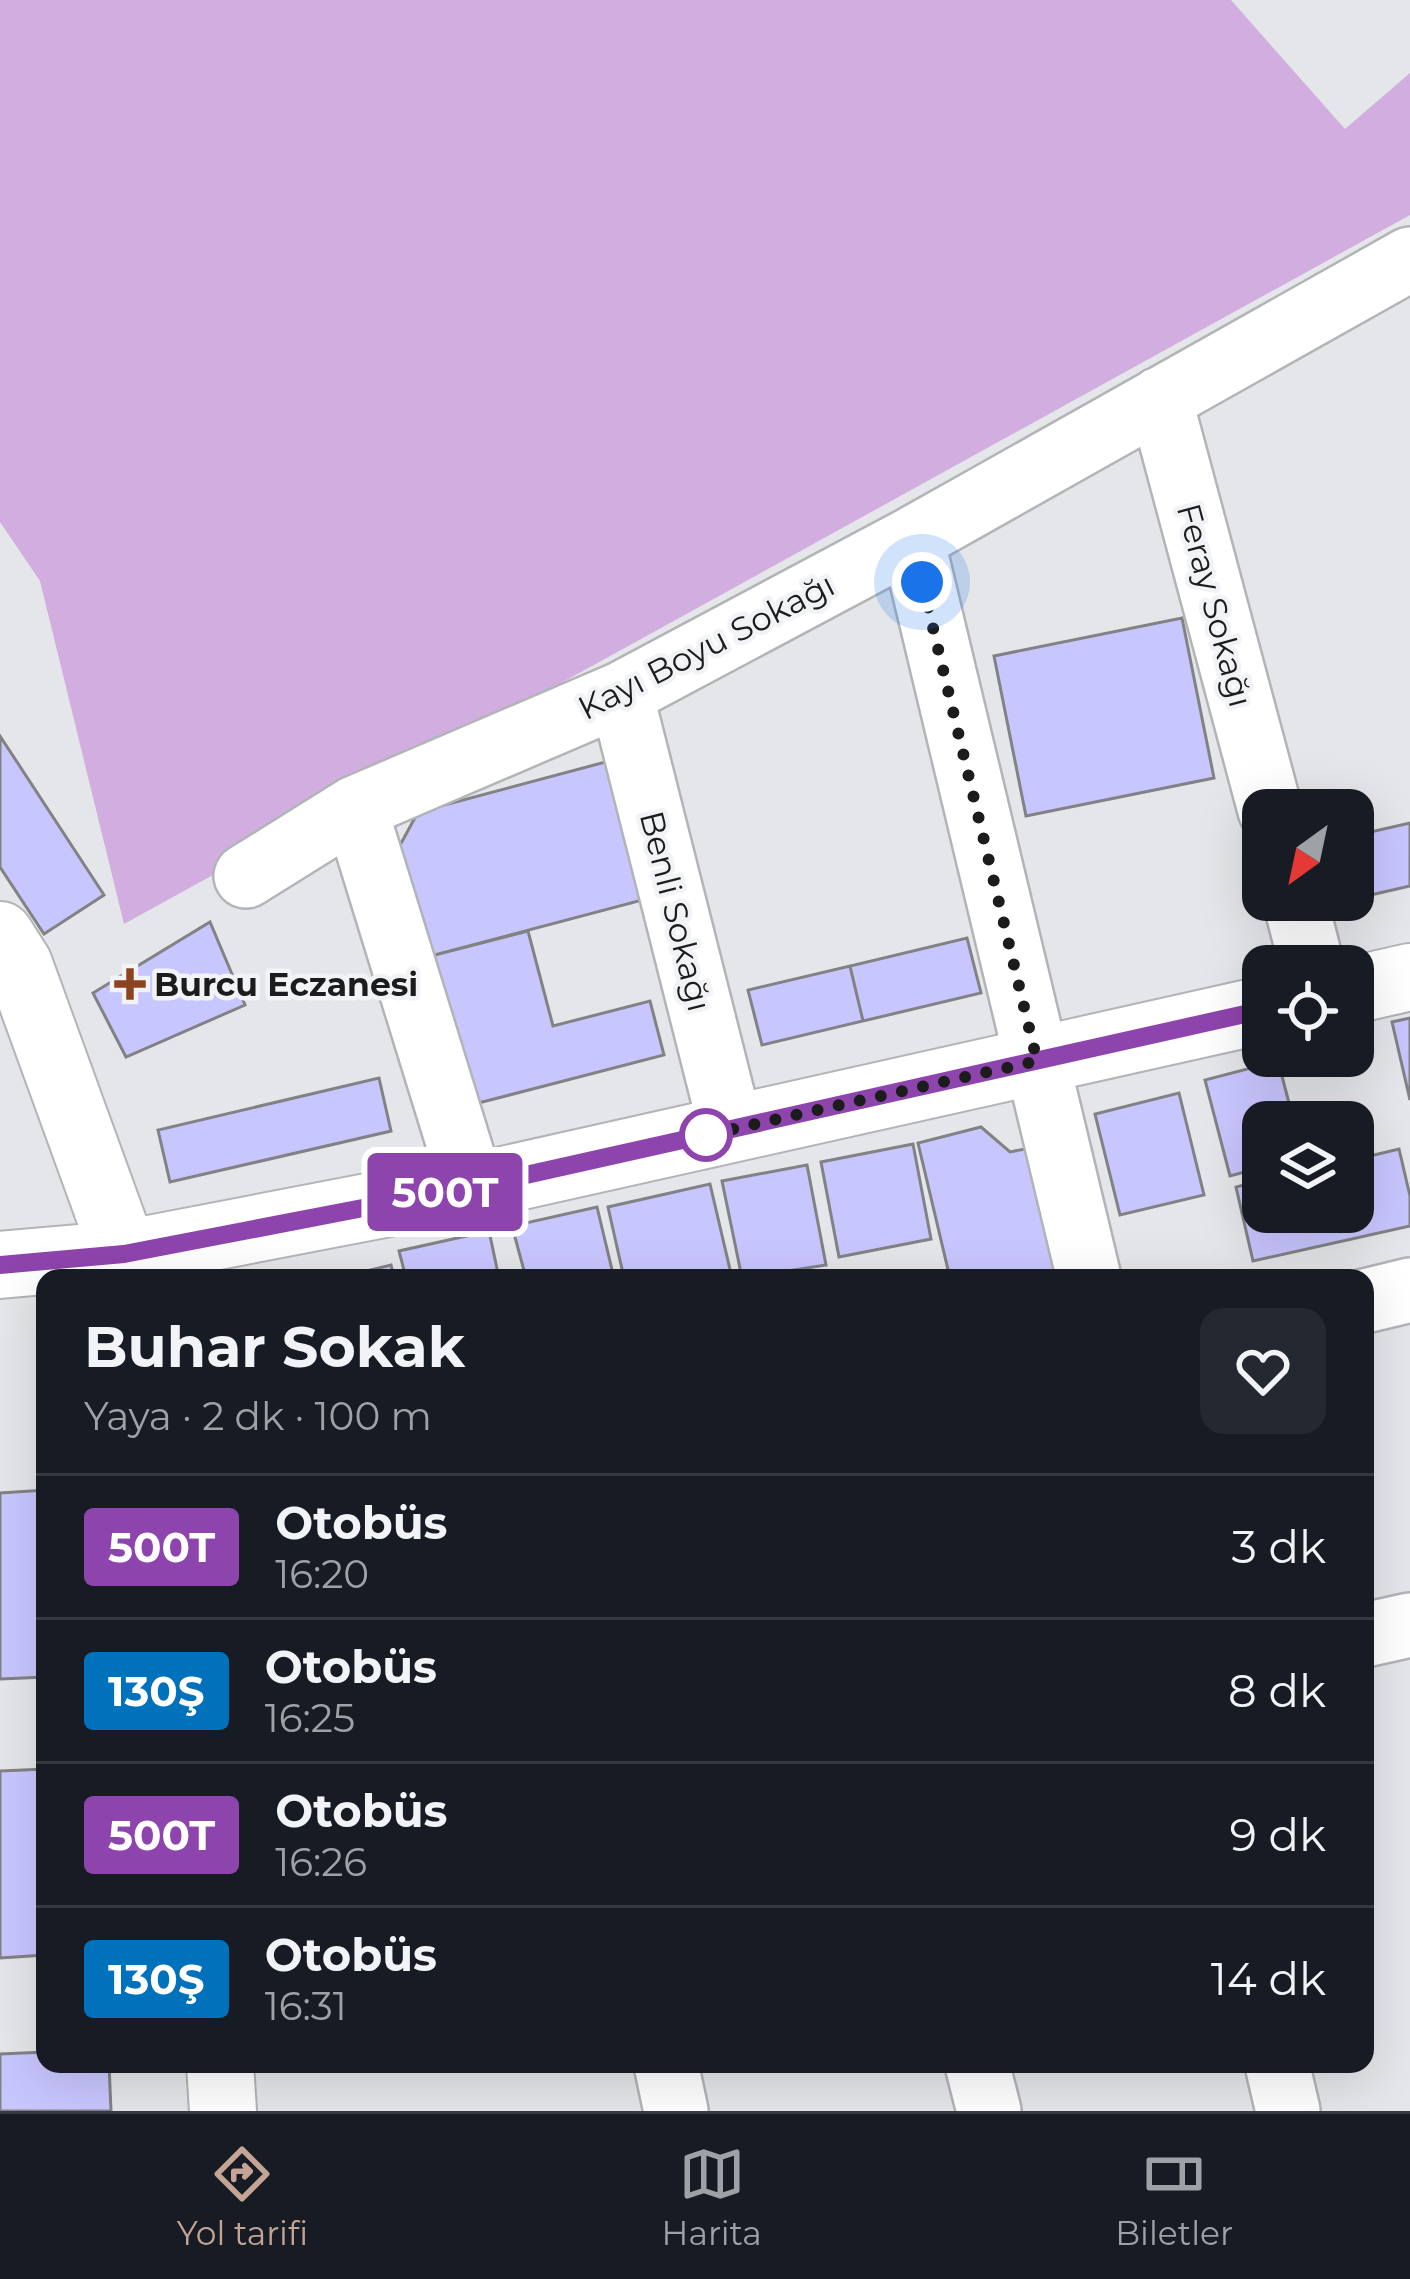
<!DOCTYPE html>
<html lang="tr">
<meta charset="utf-8">
<style>
:root{--surface:#171b24;--page:#242831;--text:#f1f3f6;--muted:#9ea1a6;--line:#363941;--accent:#c3a495}
body{margin:0;font-family:Montserrat,sans-serif;background:var(--page);color:var(--text);height:100vh;display:flex;flex-direction:column;font-size:45px;white-space:nowrap}
*{box-sizing:border-box;margin:0}
p{font-size:39px;color:var(--muted)}
.icon{flex:none;width:66px;height:66px;fill:none;stroke:currentColor;stroke-width:2;stroke-linecap:round;stroke-linejoin:round}
.map{position:relative;flex:1;overflow:hidden}
.drawer{position:absolute;left:36px;top:1269px;width:1338px;height:804px;display:flex;flex-direction:column;background:var(--surface);border-radius:24px;box-shadow:0 12px 48px #0002}
.drawer>*{flex:none}
.badge{padding:0 24px;border-radius:9px;font-size:42px;line-height:78px}
.needle{width:78px;rotate:213deg}
.controls{position:absolute;left:1242px;top:789px;display:grid;gap:24px}
.controls a{display:grid;place-items:center;width:132px;height:132px;border-radius:24px;background:var(--surface);box-shadow:0 12px 48px #0002;font-size:60px}
.you{position:absolute;width:60px;height:60px;margin:-30px;border:9px solid #fff;border-radius:50%;background:#1a73e8;box-shadow:0 0 0 18px #1a73e833}
.map>.badge{position:absolute;translate:-50% -50%;box-shadow:0 0 0 6px #fff}
.round{display:grid;place-items:center;flex:none;width:126px;height:126px;border-radius:24px;background:var(--page)}
.overview{display:flex;align-items:center;justify-content:space-between;height:204px;padding:0 48px}
h1{font-size:57px;font-weight:700;line-height:90px}
ul{padding:0;list-style:none}
li{display:flex;align-items:center;gap:36px;height:144px;padding:0 48px;border-top:3px solid var(--line)}
li div{flex:1}
li b{display:block;font-size:45px}
li em{font-style:normal}
li .badge{min-width:132px;font-weight:700;text-align:center}
.menu{display:flex;justify-content:space-around;align-items:center;height:168px;border-top:3px solid var(--line);background:var(--surface);font-size:33px;color:var(--muted)}
.menu a{display:grid;justify-items:center;gap:6px}
.menu .current{color:var(--accent)}
.map>svg:first-child{display:block}
</style>
<div class="map">
<svg width="1410" height="2111" viewBox="0 0 1410 2111">
<rect width="100%" height="100%" fill="#e4e6e9"/>
<path fill="#d1aedf" d="M 0,0 L 1231,0 L 1345,129 L 1410,73 L 1410,215 L 124,924 L 40,581 L 0,522 Z"/>
<path fill="#c8c6fe" stroke="#828285" stroke-width="3" d="M 1182,618 L 1214,778 L 1026,816 L 994,656 Z
M 0,736 L 104,895 L 44,934 L 0,867 Z
M 613,760 L 650,898 L 427,957 L 398,849 L 418,812 Z
M 1410,823 L 1410,886 L 1353,899 L 1353,836 Z
M 210,922 L 245,1005 L 126,1057 L 93,993 Z
M 528,931 L 553,1026 L 650,1001 L 664,1055 L 467,1106 L 427,957 Z
M 967,938 L 981,993 L 863,1021 L 850,966 Z
M 850,966 L 863,1021 L 762,1045 L 748,990 Z
M 1410,1018 L 1410,1100 L 1392,1022 Z
M 1278,1061 L 1294,1122 L 1263,1122 L 1263,1167 L 1230,1176 L 1205,1080 Z
M 379,1078 L 391,1131 L 170,1182 L 158,1130 Z
M 1179,1093 L 1204,1195 L 1120,1215 L 1095,1114 Z
M 981,1127 L 1010,1152 L 1030,1148 L 1058,1278 L 950,1278 L 918,1143 Z
M 913,1144 L 931,1239 L 839,1257 L 821,1162 Z
M 1399,1149 L 1410,1196 L 1410,1226 L 1253,1261 L 1236,1187 L 1263,1180 L 1263,1212 L 1353,1212 L 1353,1160 Z
M 807,1165 L 826,1265 L 742,1278 L 722,1181 Z
M 710,1184 L 732,1278 L 624,1278 L 608,1207 Z
M 597,1207 L 614,1278 L 526,1278 L 512,1226 Z
M 489,1231 L 499,1278 L 406,1278 L 399,1251 Z
M 391,1265 L 394,1278 L 337,1278 Z
M 45,1490 L 45,1677 L 0,1679 L 0,1493 Z
M 45,1769 L 45,1955 L 0,1958 L 0,1771 Z
M 45,2052 L 45,2064 L 109,2064 L 111,2111 L 0,2111 L 0,2054 Z"/>
<g fill="none" stroke-linecap="round" stroke-linejoin="round">
<g stroke="#b2b4b7" stroke-width="68">
<path id="minor" d="M 1160,399 L 1270,810
M 912,539 L 1089,1278
M 621,694 L 731,1129
M 355,808 L 472,1187
M 246,876 L 355,808 L 621,694 L 912,539 L 1410,259
M 1295,900 L 1312,966
M 1365,1301 L 1410,1290
M 1365,1635 L 1410,1625
M 666,2064 L 676,2111
M 977,2064 L 989,2111
M 1277,2064 L 1288,2111"/>
</g>
<g stroke="#b2b4b7" stroke-width="70">
<path id="tertiary" d="M 0,935 L 19,965 L 124,1254 L 128,1278
M 1353,990 L 1410,977
M 0,1265 L 124,1254 L 472,1187 L 1263,1010
M 220,2064 L 223,2111"/>
</g>
<use href="#minor" stroke="#fff" stroke-width="63"/>
<use href="#tertiary" stroke="#fff" stroke-width="66"/>
</g>
<g fill="none" stroke-linecap="round" stroke-linejoin="round">
<g stroke="#fff" stroke-width="27">
<path id="line" d="M 0,1265 L 124,1254 L 472,1187 L 1263,1010"/>
</g>
<use href="#line" stroke="#8e44ad" stroke-width="18"/>
<path stroke="#1c1c1d" stroke-width="12" stroke-dasharray="0 21.6" d="M 706,1135 L 688,1139 L 1037,1061 L 922,582"/>
</g>
<path fill="#8b441f" stroke="#f1f3f6" stroke-width="4.5" d="M124 966h12v12h12v12h-12v12h-12v-12h-12v-12h12z"/>
<circle fill="#fff" stroke="#8e44ad" stroke-width="6" cx="706" cy="1135" r="24"/>
<g text-anchor="middle" dominant-baseline="central" stroke-width="9" stroke-linejoin="round" paint-order="stroke">
<g font-size="33" fill="#1c1c1d" stroke="#f1f3f6">
<text transform="translate(1215 605) rotate(75)">Feray Sokağı</text>
<text transform="translate(706 646) rotate(-27)">Kayı Boyu Sokağı</text>
<text transform="translate(676 911) rotate(76)">Benli Sokağı</text>
</g>
<g font-size="33" font-weight="bold" fill="#1c1c1d" stroke="#f1f3f6" text-anchor="start">
<text x="154" y="984">Burcu Eczanesi</text>
</g>
</g>
</svg>
<div class="controls">
<a><svg class="needle" viewBox="-14 -14 28 28"><path d="M0-13l5 13h-10z" fill="#e53935"/><path d="M0 13l5-13h-10z" fill="#9ea1a6"/></svg></a>
<a><svg class="icon" aria-label="locate" viewBox="0 0 24 24"><circle cx="12" cy="12" r="6"/><path d="M12 2v4M12 18v4M2 12h4M18 12h4"/></svg></a>
<a><svg class="icon" aria-label="layers" viewBox="0 0 24 24"><path d="M12 4l9 5-9 5-9-5zM3 14l9 5 9-5"/></svg></a>
</div>
<div class="you" style="left:922px;top:582px"></div>
<b class="badge" style="left:445px;top:1192px;background:#8e44ad;color:#fff">500T</b>
<section class="drawer">
<div class="overview"><div><h1>Buhar Sokak</h1><p>Yaya · 2 dk · 100 m</p></div><a class="round"><svg class="icon" aria-label="heart" viewBox="0 0 24 24"><path d="M12 20l-8-8c-3-5 5-10 8-4 3-6 11-1 8 4z"/></svg></a></div>
<ul>
<li><span class="badge" style="background:#8e44ad;color:#fff">500T</span><div><b>Otobüs</b><p>16:20</p></div><em>3 dk</em></li>
<li><span class="badge" style="background:#0072bc;color:#fff">130Ş</span><div><b>Otobüs</b><p>16:25</p></div><em>8 dk</em></li>
<li><span class="badge" style="background:#8e44ad;color:#fff">500T</span><div><b>Otobüs</b><p>16:26</p></div><em>9 dk</em></li>
<li><span class="badge" style="background:#0072bc;color:#fff">130Ş</span><div><b>Otobüs</b><p>16:31</p></div><em>14 dk</em></li>
</ul>
</section>
</div>
<nav class="menu">
<a class="current"><svg class="icon" aria-label="directions" viewBox="0 0 24 24"><path d="M12 3l9 9-9 9-9-9zM9 14v-3h6M13 9l2 2-2 2"/></svg>Yol tarifi</a>
<a><svg class="icon" aria-label="map" viewBox="0 0 24 24"><path d="M3 6l6-2 6 2 6-2v14l-6 2-6-2-6 2zM9 4v14M15 6v14"/></svg>Harita</a>
<a><svg class="icon" aria-label="tickets" viewBox="0 0 24 24"><path d="M3 7h18v10H3zM15 7v10"/></svg>Biletler</a>
</nav>
